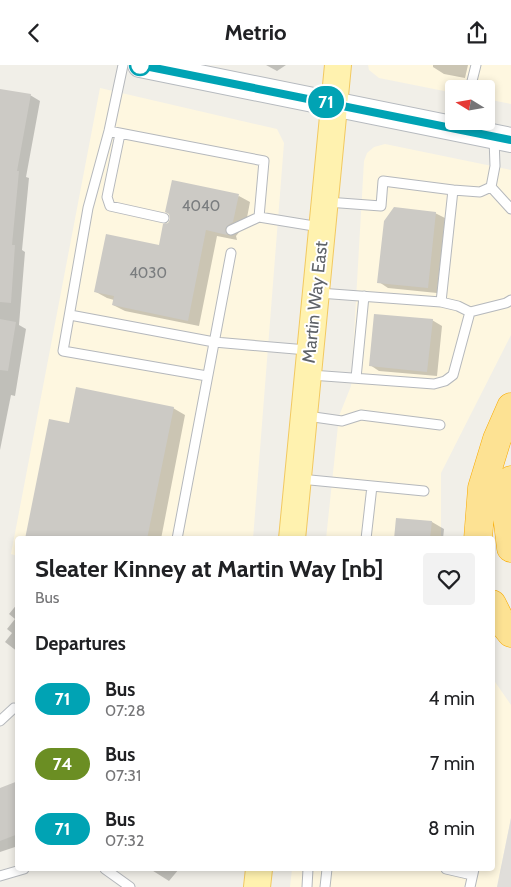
<!DOCTYPE html>
<style>
:root{--surface:#fff;--page:#f2f2f2;--text:#202124;--muted:#757577}
body{margin:0;font-family:Cabin,sans-serif;background:var(--page);color:var(--text);height:100vh;display:flex;flex-direction:column;font-size:19px;white-space:nowrap}
*{box-sizing:border-box;margin:0}
p{font-size:16px;color:var(--muted)}
.icon{flex:none;width:28px;height:28px;fill:none;stroke:currentColor;stroke-width:2;stroke-linecap:round;stroke-linejoin:round}
.map{position:relative;flex:1;overflow:hidden}
.drawer{position:absolute;left:15px;top:471px;width:480px;height:335px;display:flex;flex-direction:column;background:var(--surface);border-radius:5px;box-shadow:0 2px 8px #0003}
.drawer>*{flex:none}
.badge{padding:0 10px;border-radius:16px;font-size:18px;line-height:32px}
.needle{width:32px;rotate:281deg}
.tools{position:absolute;left:445px;top:15px;display:grid;gap:10px}
.tools a{display:grid;place-items:center;width:50px;height:50px;border-radius:5px;background:var(--surface);box-shadow:0 2px 8px #0003;font-size:25px}
.map>.badge{position:absolute;translate:-50% -50%;box-shadow:0 0 0 2px #fff}
h2{padding:0 20px;font-size:19px;line-height:45px}
.round{display:grid;place-items:center;flex:none;width:52px;height:52px;border-radius:5px;background:var(--page)}
.headline{display:flex;align-items:center;justify-content:space-between;height:85px;padding:0 20px}
h1{font-size:24px;font-weight:700;line-height:38px}
ul{padding:0;list-style:none}
li{display:flex;align-items:center;gap:15px;height:65px;padding:0 20px}
li div{flex:1}
li b{display:block;font-size:19px}
li em{font-style:normal}
li .badge{min-width:55px;font-weight:700;text-align:center}
header{display:flex;justify-content:space-between;align-items:center;height:65px;padding:0 20px;background:var(--surface);font-size:22px;font-weight:700}
.map>svg:first-child{display:block}
</style>
<header><svg class="icon" aria-label="back" viewBox="0 0 24 24"><path d="M15 5l-7 7 7 7"/></svg>Metrio<svg class="icon" aria-label="share" viewBox="0 0 24 24"><path d="M12 15V3M7 8l5-5 5 5M5 13v7h14v-7"/></svg></header>
<div class="map">
<svg width="511" height="822" viewBox="0 0 511 822">
<rect width="100%" height="100%" fill="#f1efe8"/>
<path fill="#fef7e0" d="M 368,0 L 511,0 L 511,39 L 486,34 L 486,24 L 454,24 L 454,28 L 379,13 L 369,5 Z
M 100,23 L 277,64 L 284,78 L 253,474 L 18,474 L 17,491 L 11,489 Z
M 385,79 L 511,105 L 511,270 L 441,408 L 441,474 L 326,474 L 339,351 L 351,321 L 364,96 L 367,88 L 374,82 Z
M 493,614 L 511,640 L 511,753 L 497,822 L 290,822 L 292,804 L 492,804 Z"/>
<path fill="#e0deda" d="M 511,753 L 511,822 L 497,822 Z"/>
<path fill="#0003" d="M 266,0 L 286,0 L 277,6 Z
M 433,0 L 468,0 L 465,13 L 444,9 L 433,2 Z
M 0,25 L 30,30 L 40,36 L 26,112 L 29,113 L 22,185 L 25,187 L 19,260 L 26,264 L 15,331 L 11,330 L 0,385 Z
M 239,131 L 250,137 L 245,163 L 240,166 L 236,171 L 237,175 L 217,171 L 199,261 L 125,246 L 113,240 L 114,235 L 107,233 L 96,227 L 160,181 Z
M 435,148 L 445,153 L 437,228 L 388,223 L 379,217 Z
M 432,255 L 442,261 L 437,311 L 379,306 L 370,300 Z
M 173,343 L 185,350 L 161,474 L 26,474 L 70,360 Z
M 432,457 L 444,464 L 443,474 L 395,474 Z
M 18,538 L 18,587 L 5,577 L 12,568 L 7,564 L 15,554 L 9,549 Z
M 18,718 L 18,781 L 0,787 L 0,724 Z
M 150,804 L 179,804 L 169,816 Z"/>
<path fill="#cccac5" d="M 0,24 L 31,29 L 17,106 L 19,106 L 12,180 L 15,180 L 11,238 L 0,237 Z
M 172,115 L 239,129 L 233,157 L 228,160 L 225,164 L 227,170 L 206,165 L 188,256 L 112,240 L 114,231 L 94,227 L 106,169 L 159,180 L 163,159 L 168,158 L 170,154 L 169,149 L 165,147 Z
M 394,142 L 436,147 L 428,223 L 377,218 L 384,156 Z
M 374,249 L 433,254 L 427,307 L 369,301 Z
M 0,254 L 16,257 L 8,306 L 0,305 Z
M 76,322 L 174,342 L 147,474 L 25,474 L 49,354 L 69,358 Z
M 396,453 L 432,456 L 430,474 L 394,474 Z
M 18,716 L 18,769 L 0,776 L 0,723 Z"/>
<g fill="none" stroke-linecap="round" stroke-linejoin="round">
<g stroke="#b5b8bc" stroke-width="11">
<path id="lane" d="M 123,0 L 109,66 L 88,143 L 63,286 L 207,311
M 470,24 L 476,0
M 109,66 L 264,96 L 259,152
M 120,69 L 107,132 L 110,141 L 164,153
M 491,122 L 495,101 L 494,73
M 491,122 L 511,144
M 453,125 L 480,127 L 491,122
M 327,137 L 381,141 L 383,116 L 453,125 L 441,237
M 231,165 L 259,152 L 320,162
M 470,247 L 506,238 L 511,235
M 70,250 L 214,277 L 307,285
M 311,310 L 434,319 L 445,316 L 453,310 L 470,247 L 458,241 L 441,237 L 319,228
M 356,313 L 364,231
M 307,351 L 342,356 L 361,350 L 440,360
M 300,414 L 424,426
M 177,474 L 231,188
M 366,474 L 372,421
M 0,656 L 14,643
M 105,804 L 130,822
M 446,804 L 472,810
M 0,811 L 24,804
M 307,822 L 308,804
M 325,822 L 327,804
M 470,822 L 474,804"/>
</g>
<g stroke="#b6babf" stroke-width="26">
<path id="secondary" d="M 140,0 L 511,75"/>
</g>
<g stroke="#f2c960" stroke-width="28">
<path id="primary" d="M 292,474 L 338,0
M 257,822 L 259,804"/>
</g>
<g stroke="#f9ab00" stroke-width="29">
<path id="highway" d="M 511,415 L 507,450 L 511,483
M 478,474 L 482,423 L 497,374 L 511,342
M 492,539 L 499,553 L 511,568"/>
</g>
<use href="#lane" stroke="#fff" stroke-width="9"/>
<use href="#secondary" stroke="#fff" stroke-width="24"/>
<use href="#primary" stroke="#fff2af" stroke-width="26"/>
<use href="#highway" stroke="#fde293" stroke-width="28"/>
</g>
<g fill="none" stroke-linecap="round" stroke-linejoin="round">
<g stroke="#fff" stroke-width="11">
<path id="line" d="M 140,0 L 511,75"/>
</g>
<use href="#line" stroke="#00a3b4" stroke-width="8"/>
</g>
<circle fill="#fff" stroke="#00a3b4" stroke-width="2.5" cx="140" cy="0" r="10"/>
<g text-anchor="middle" dominant-baseline="central" stroke-width="4" stroke-linejoin="round" paint-order="stroke">
<g font-size="15" fill="#7a7d7f">
<text x="201" y="141">4040</text>
<text x="148" y="208">4030</text>
</g>
<g font-size="18" fill="#5f6368" stroke="#fff">
<text transform="translate(315 237) rotate(-84)">Martin Way East</text>
</g>
</g>
</svg>
<div class="tools">
<a><svg class="needle" viewBox="-14 -14 28 28"><path d="M0-13l5 13h-10z" fill="#e53935"/><path d="M0 13l5-13h-10z" fill="#757577"/></svg></a>
</div>
<b class="badge" style="left:326px;top:37px;background:#00a3b4;color:#fff">71</b>
<section class="drawer">
<div class="headline"><div><h1>Sleater Kinney at Martin Way [nb]</h1><p>Bus</p></div><a class="round"><svg class="icon" aria-label="heart" viewBox="0 0 24 24"><path d="M12 20l-8-8c-3-5 5-10 8-4 3-6 11-1 8 4z"/></svg></a></div>
<h2>Departures</h2>
<ul>
<li><span class="badge" style="background:#00a3b4;color:#fff">71</span><div><b>Bus</b><p>07:28</p></div><em>4 min</em></li>
<li><span class="badge" style="background:#6b8e23;color:#fff">74</span><div><b>Bus</b><p>07:31</p></div><em>7 min</em></li>
<li><span class="badge" style="background:#00a3b4;color:#fff">71</span><div><b>Bus</b><p>07:32</p></div><em>8 min</em></li>
</ul>
</section>
</div>
